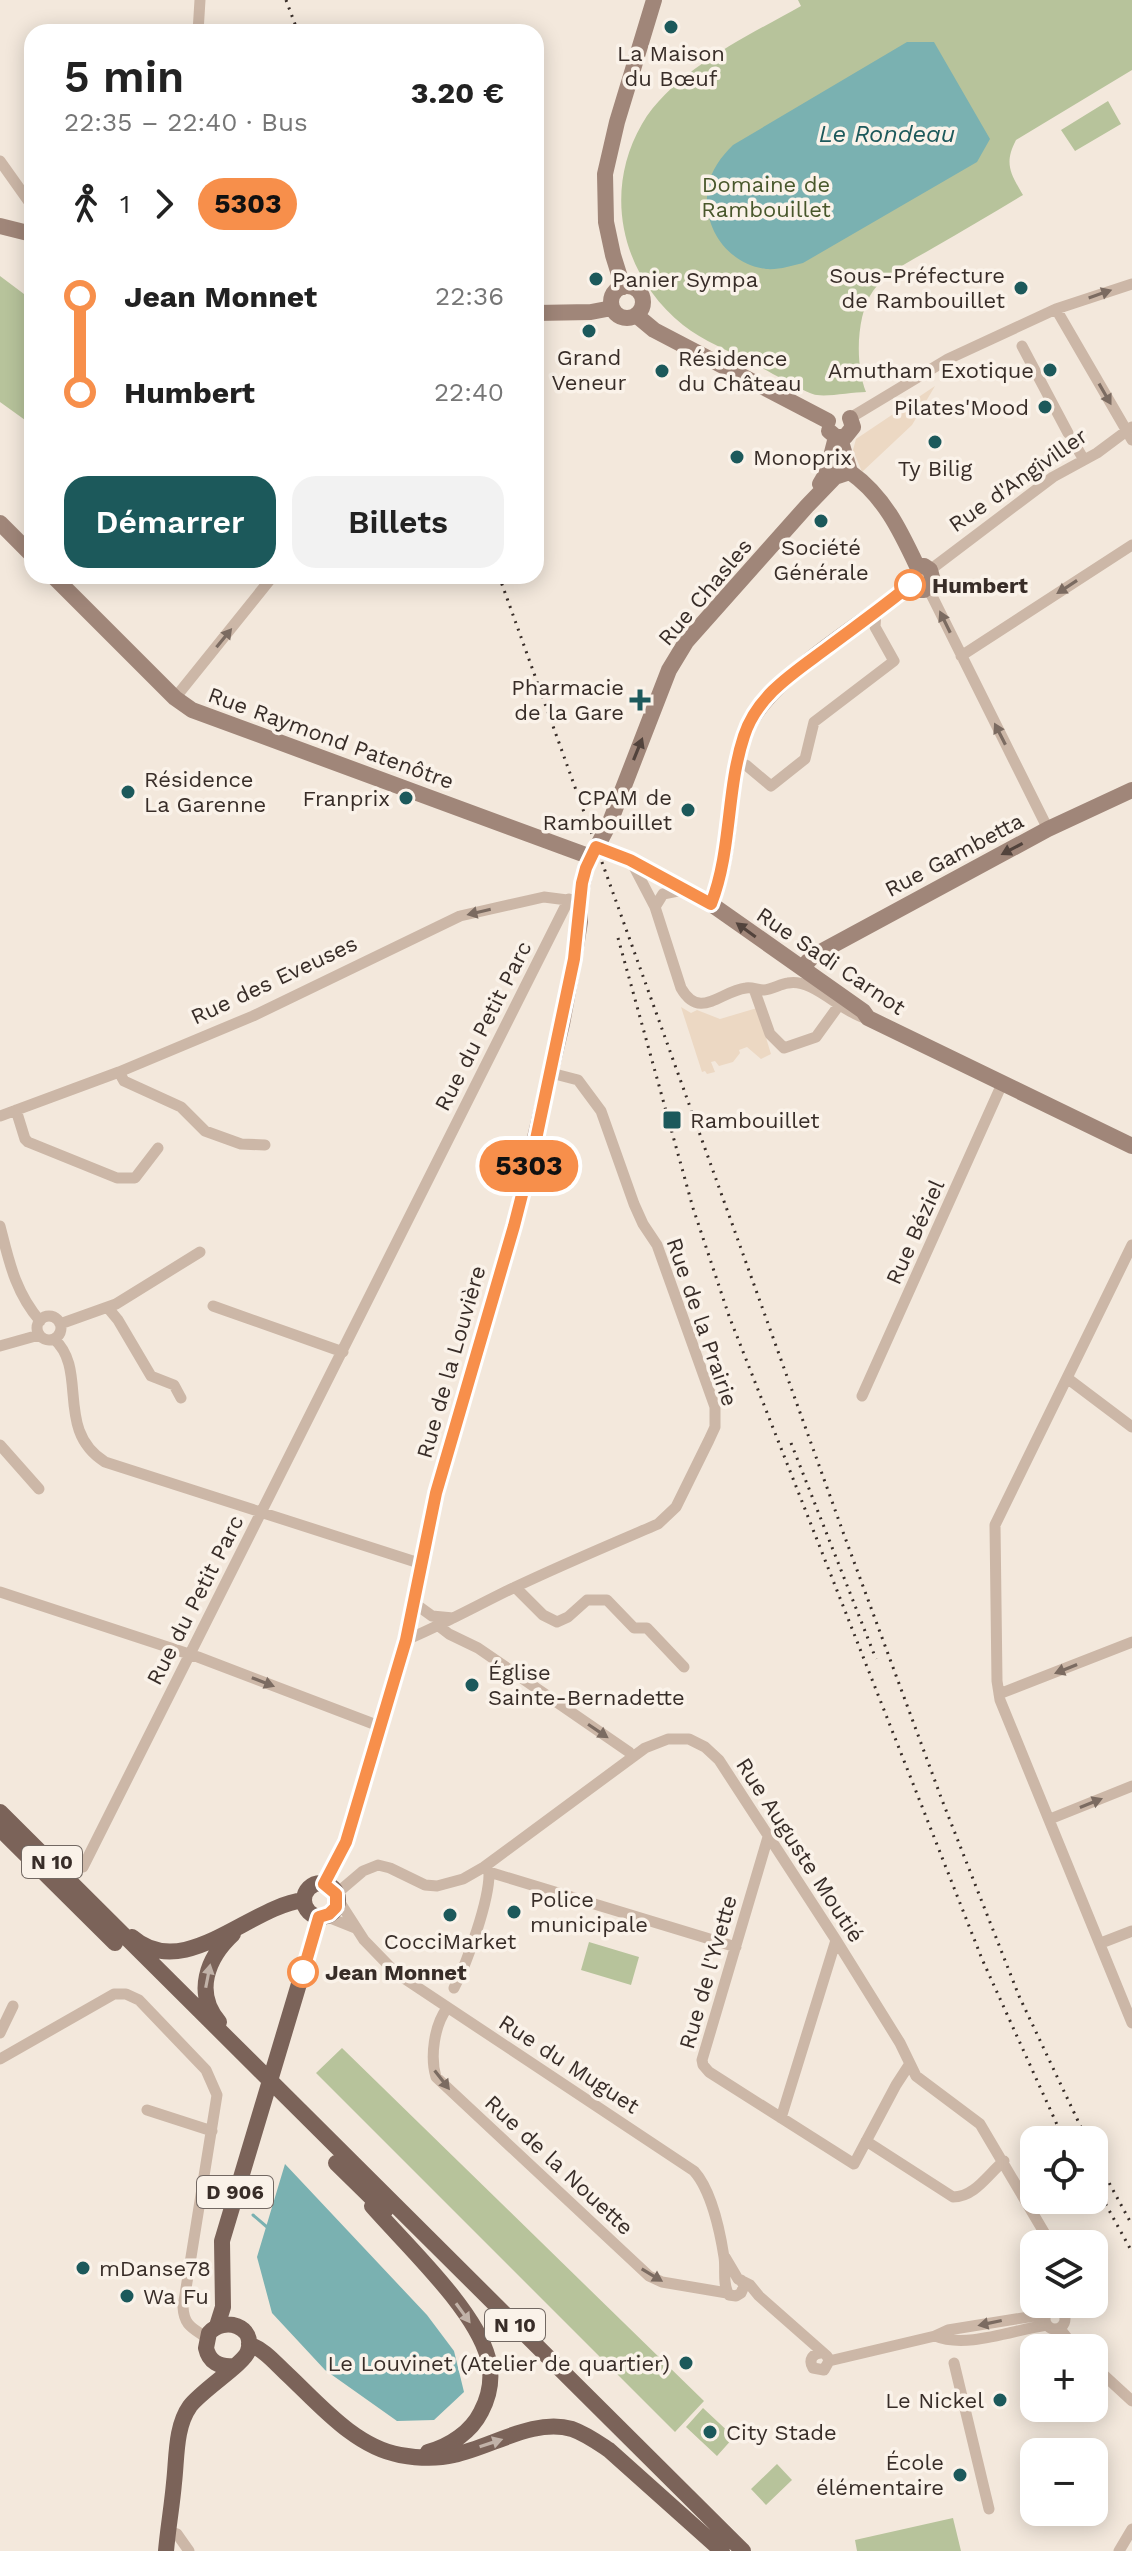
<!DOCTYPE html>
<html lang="fr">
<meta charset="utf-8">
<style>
:root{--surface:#fff;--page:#f2f2f2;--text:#222;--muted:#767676;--accent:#1c595b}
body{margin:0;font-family:"Work Sans",sans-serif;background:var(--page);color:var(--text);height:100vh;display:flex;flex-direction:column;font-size:30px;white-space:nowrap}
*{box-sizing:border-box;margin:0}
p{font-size:26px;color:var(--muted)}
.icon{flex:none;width:44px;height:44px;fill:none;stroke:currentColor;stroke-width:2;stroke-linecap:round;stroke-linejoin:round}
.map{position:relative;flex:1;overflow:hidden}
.drawer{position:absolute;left:24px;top:24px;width:520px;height:560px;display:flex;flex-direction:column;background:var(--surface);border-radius:24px;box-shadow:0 4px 20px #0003}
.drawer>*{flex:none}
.badge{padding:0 16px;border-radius:26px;font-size:28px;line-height:52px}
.fabs{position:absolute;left:1020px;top:2126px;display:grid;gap:16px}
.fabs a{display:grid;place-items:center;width:88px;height:88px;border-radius:16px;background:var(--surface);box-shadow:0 4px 20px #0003;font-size:40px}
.map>.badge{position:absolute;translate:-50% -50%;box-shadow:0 0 0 4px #fff}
.legs{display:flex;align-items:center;gap:12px;height:88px;padding:0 40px;font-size:26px}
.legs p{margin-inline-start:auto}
.head{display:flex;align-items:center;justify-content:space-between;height:136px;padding:0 40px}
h1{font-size:44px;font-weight:600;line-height:60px}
.primary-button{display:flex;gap:16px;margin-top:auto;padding:16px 40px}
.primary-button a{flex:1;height:92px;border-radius:24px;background:var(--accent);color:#fff;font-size:32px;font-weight:600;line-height:92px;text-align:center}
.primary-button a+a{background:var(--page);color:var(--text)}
ul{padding:0 40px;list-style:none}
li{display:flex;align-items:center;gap:28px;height:96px;font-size:30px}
li i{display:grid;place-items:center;width:12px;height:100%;margin:0 10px;background:currentColor}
li i::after{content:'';width:20px;height:20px;margin:-10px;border:6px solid;border-radius:50%;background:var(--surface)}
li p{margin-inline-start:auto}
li:first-child i{background:linear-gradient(#0000 50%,currentColor 0)}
li:last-child i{background:linear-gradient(currentColor 50%,#0000 0)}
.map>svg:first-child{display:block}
</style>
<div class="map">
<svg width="1132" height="2551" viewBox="0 0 1132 2551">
<rect width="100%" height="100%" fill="#f3e8dc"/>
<path fill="#b7c39b" d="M 798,0 L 1132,0 L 1132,70 L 1016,140 C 1004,163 1010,173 1023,195 C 993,213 963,231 933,248 C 913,260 887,271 873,291 C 856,315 855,365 866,392 C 853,392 828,397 817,395 C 806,394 766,369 752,363 C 730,351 703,341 683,325 C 622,276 602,193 642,124 C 674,70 748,36 801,6 Z
M 1108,101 L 1121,124 L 1075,151 L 1061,130 Z
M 0,276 L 32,300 L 32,425 L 0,402 Z
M 589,1942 L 639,1957 L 631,1985 L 581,1970 Z
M 342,2048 L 704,2401 L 675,2432 L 316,2073 Z
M 703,2408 L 734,2437 L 717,2456 L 686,2427 Z
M 777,2464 L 792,2480 L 766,2505 L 751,2489 Z
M 953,2518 L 961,2551 L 857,2551 L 855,2540 Z"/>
<path fill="#ecd8c3" d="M 935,386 L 912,425 L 862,472 L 853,450 L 856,439 Z
M 681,1007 L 691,1013 L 697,1010 L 720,1019 L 757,1008 L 771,1054 L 761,1059 L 747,1047 L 739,1050 L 740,1053 L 733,1062 L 719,1066 L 715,1061 L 711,1062 L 715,1072 L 707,1074 L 705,1071 L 702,1072 Z"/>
<path fill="#7ab1b1" d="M 907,42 L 934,42 L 990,139 L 977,162 L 803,263 C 791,266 779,270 766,269 C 727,264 701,226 708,187 C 711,170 721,157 733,145 Z
M 285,2164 L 427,2315 L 454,2351 L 464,2392 L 434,2420 L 397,2421 L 325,2370 L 272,2313 L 257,2257 Z"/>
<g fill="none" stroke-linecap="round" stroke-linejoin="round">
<path stroke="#7ab1b1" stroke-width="3" d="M 253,2215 L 267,2227"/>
<path stroke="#ccb7a7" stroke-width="11" d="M 198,32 L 200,0
M 0,161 L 32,206
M 1056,309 L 1132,440
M 1022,346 L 1068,433
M 855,415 L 948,359 L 1056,309 L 1132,284
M 1073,441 L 1084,460
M 930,570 L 1053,477 L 1097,453 L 1132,427
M 928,588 L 1048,829
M 961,656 L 1132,545
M 175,698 L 273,576
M 738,763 L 746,765 L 771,786 L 805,759 L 814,722 L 894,661 L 875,627 L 876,611
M 631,861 L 655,907 L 681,988 C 700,1021 720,991 746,988 C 752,987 758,990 764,990 C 773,989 780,984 788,983 C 813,978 840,1011 865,1018
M 655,907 L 663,894 L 683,890
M 754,989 L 770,1034 L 784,1048 L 816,1037 L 842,1001
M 119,1072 L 124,1081 L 181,1107 L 205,1131 L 241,1144 L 265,1145
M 16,1110 L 25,1139 L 28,1142 L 117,1178 L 135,1178 L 158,1148
M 0,1116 L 119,1072 L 253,1016 L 460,916 L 544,897 L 575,901
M 0,1226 C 9,1261 15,1292 40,1321
M 1132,1245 L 995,1525 L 997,1681 L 1000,1700 L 1132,2023
M 213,1306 L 343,1352
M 108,1308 L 118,1320 L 151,1376 L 174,1385 L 181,1398
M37 1328a12 12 0 1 1 24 0a12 12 0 1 1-24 0Z
M 60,1324 L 116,1304 L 200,1252
M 54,1339 C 89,1370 54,1430 105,1462 L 422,1564
M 0,1346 L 39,1335
M 1067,1378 L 1132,1427
M 862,1396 L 1002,1084
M 0,1445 L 39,1489
M 515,1587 L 543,1615 L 557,1622 L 568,1617 L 587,1600 L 607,1600 L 634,1628 L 647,1628 L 684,1667
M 0,1592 L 198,1657 L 379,1726
M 414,1603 L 432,1616 L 453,1618
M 440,1627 L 449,1634 L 478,1648 L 629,1752 L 632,1757
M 406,1640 C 442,1625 476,1606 511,1589 C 559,1566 609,1545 658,1524 L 676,1507 L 709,1440 L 715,1427 L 715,1407 L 657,1245 L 643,1224 L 634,1204 L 601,1111 L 578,1080 L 551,1073
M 999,1694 L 1132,1642
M 1050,1819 L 1132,1786
M 768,1837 L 702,2060 L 703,2065 L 709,2072 L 854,2164 L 896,2085 L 909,2065
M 83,1867 L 569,899
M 484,1867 L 489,1872 L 736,1947
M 336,1894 L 363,1871 L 378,1865 L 390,1868 L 425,1885 L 437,1886 L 463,1879 L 484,1867 L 645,1748 L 668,1739 L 689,1739 L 705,1747 L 719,1760 L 836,1940 L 900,2043 L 916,2076 L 980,2124 L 1051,2244
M 337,1898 L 364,1940 L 396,1973 L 694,2171 C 711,2190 720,2231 724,2257 C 726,2269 722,2284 729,2295 L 736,2296 L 741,2293 L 744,2286 L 741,2280
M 325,1916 L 355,1928
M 1101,1943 L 1132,1931
M 454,1988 C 467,1963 490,1899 489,1872
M 447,2008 C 434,2026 430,2057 436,2077 L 649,2276 L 662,2282 L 727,2293
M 0,2033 L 13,2006
M 0,2059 L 114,1994 L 126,1994 L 139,2000 L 206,2070 L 217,2095 L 183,2307 C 184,2326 193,2328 207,2338
M 147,2110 L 212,2131
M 781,2118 L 836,1940
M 866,2141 L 953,2197 C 975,2197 988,2174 1004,2161
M 725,2257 L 738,2279 L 750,2285 L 759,2296 L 827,2356 L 829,2361
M1045 2319a10 10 0 1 1 20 0a10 10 0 1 1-20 0Z
M 1060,2329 L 1075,2348
M 935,2336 C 966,2349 1013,2330 1047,2325
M 823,2353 C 813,2352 808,2360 813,2368 L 824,2370 L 829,2361
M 829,2361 L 935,2336 L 948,2330 L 1047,2314
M 954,2363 L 989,2509
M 1094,2366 L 1132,2401
M 168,2531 L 177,2534 L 189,2551
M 1119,2551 L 1132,2529"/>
<path stroke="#a08679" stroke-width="16" d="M 0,226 L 32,234
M611 302a16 16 0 1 1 32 0a16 16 0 1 1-32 0Z
M 623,287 L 613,255 L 606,222 L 605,174 L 617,122 L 654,0
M 536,313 L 591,312 L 612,308
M 636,315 L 654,330 L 828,421
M 829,431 L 836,437 L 845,437 L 853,427 L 850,418
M 840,438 L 850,472
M 850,472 C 884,496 900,530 917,566
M 820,484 L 827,472 L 836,437
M 0,523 L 32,555
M 53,576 L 175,698 L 192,710 L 591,857
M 910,585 L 917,590 L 924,590 L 933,581 L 930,570 L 924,566 L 917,566
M 596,847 L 630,860 L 711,904 L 863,1011 L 868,1018 L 1132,1146
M 711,904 C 733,851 726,790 744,736 C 763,679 863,625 910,585
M 802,968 L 813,956 L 1048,829 L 1132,790
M 324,1884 L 346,1842 L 404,1648 L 436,1493 L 514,1226 L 562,1024 L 574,959 L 580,922 L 579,902 L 586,868 L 610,822 L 669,670 L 686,642 L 807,506 L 835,477 L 850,472"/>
<path stroke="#7b6359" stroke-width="16" d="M 0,1812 L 743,2551
M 0,1829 L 115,1943
M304 1900a17 17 0 1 1 34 0a17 17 0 1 1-34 0Z
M 132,1937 C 184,1983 250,1906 304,1900
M 219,2022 C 194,1993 207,1958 233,1934
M 336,2163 L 385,2211
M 372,2206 C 406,2245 475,2309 488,2358 C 493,2377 490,2395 481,2412 C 471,2432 450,2446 428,2452
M 217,2326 L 223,2307 L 222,2241 L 319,1917
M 249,2344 C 265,2350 275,2363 287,2374 C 319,2404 355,2447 400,2455 C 417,2458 437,2459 454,2455 C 492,2447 533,2418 572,2429 C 586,2434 597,2442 609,2450 L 722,2551
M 166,2551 C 168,2528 172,2506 174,2483 C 177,2458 175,2427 190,2406 C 202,2390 245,2363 248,2351 C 256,2326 224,2316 209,2333 L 206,2348 C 209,2362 219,2367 233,2366"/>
<path stroke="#382d28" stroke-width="3" stroke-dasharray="2 6" stroke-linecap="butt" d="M 286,0 L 298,32
M 499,576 L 843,1532 L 942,1800 L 1019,1996 L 1087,2140
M 618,938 L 693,1208 L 729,1316 L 982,1959 L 1064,2140
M 791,1443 L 876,1659
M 1094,2155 L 1132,2225
M 1094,2183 L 1132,2252"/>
</g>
<defs><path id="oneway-solid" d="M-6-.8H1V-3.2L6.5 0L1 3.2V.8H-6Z" transform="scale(2)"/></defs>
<g fill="#7b6b61">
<use href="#oneway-solid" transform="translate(1100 294) rotate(-19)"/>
<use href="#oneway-solid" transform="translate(1105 394) rotate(60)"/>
<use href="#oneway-solid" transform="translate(1067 587) rotate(147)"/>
<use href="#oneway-solid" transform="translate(945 622) rotate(-116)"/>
<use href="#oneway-solid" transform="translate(224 638) rotate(-51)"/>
<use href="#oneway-solid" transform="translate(1000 734) rotate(-117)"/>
<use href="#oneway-solid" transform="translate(479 912) rotate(167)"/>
<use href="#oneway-solid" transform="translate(1066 1669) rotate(158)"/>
<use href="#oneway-solid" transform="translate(263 1682) rotate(21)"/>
<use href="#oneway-solid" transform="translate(598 1731) rotate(34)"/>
<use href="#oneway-solid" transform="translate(1091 1803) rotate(-22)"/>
<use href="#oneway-solid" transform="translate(442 2080) rotate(52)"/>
<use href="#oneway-solid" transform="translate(652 2275) rotate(31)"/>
<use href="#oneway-solid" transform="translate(990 2323) rotate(168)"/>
</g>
<g fill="#52433c">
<use href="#oneway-solid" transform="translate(638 749) rotate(-68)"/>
<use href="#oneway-solid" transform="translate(1012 849) rotate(152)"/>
<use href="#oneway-solid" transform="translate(746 930) rotate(-144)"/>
</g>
<g fill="#c1b2a8">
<use href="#oneway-solid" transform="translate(208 1976) rotate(-79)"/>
<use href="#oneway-solid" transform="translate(463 2313) rotate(54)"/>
<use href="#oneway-solid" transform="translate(491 2443) rotate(-18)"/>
</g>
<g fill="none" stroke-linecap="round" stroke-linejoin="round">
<g stroke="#fff" stroke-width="18">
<path id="line-1" d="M 303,1972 L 319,1917 L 329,1914 L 336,1907 L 336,1894 L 324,1884 L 346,1842 L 406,1640 L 436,1493 L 514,1226 L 535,1144 L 574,959 L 582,883 L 586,868 L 596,847 L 630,860 L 711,904 C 732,851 726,790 744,736 C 757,695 795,672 827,648 C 855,627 883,607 910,585"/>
</g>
<use href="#line-1" stroke="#f78f4b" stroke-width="12"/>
</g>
<g fill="#1c595b" stroke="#faf2e9" stroke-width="3">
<circle cx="671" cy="27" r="8"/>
<circle cx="596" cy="279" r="8"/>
<circle cx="1021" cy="288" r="8"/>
<circle cx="589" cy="331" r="8"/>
<circle cx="1050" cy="370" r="8"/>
<circle cx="662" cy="371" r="8"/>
<circle cx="1045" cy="407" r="8"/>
<circle cx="935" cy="442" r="8"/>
<circle cx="737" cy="457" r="8"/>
<circle cx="821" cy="521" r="8"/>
<path d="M636 688h8v8h8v8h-8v8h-8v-8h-8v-8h8z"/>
<circle cx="128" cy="792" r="8"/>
<circle cx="406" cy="798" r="8"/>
<circle cx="688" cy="810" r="8"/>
<rect x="662" y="1110" width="20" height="20" rx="4"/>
<circle cx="472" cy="1685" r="8"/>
<circle cx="514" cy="1912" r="8"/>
<circle cx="450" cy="1915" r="8"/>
<circle cx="83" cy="2268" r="8"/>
<circle cx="127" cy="2296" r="8"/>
<circle cx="686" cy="2363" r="8"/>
<circle cx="1000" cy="2400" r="8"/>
<circle cx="710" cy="2432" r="8"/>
<circle cx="960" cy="2475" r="8"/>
</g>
<g fill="#fff" stroke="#f78f4b" stroke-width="4">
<circle cx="910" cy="585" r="14"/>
<circle cx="303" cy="1972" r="14"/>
</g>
<g text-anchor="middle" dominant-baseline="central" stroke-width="7" stroke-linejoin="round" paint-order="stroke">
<g fill="#faf2e9" stroke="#726862" stroke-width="2">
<rect x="22" y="1846" width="60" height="32" rx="6"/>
<rect x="197" y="2176" width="76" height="32" rx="6"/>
<rect x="485" y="2309" width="60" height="32" rx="6"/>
</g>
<g font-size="20" font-weight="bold" fill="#382d28">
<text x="52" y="1862">N 10</text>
<text x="235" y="2192">D 906</text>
<text x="515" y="2325">N 10</text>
</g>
<g font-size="22" fill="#382d28" stroke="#faf2e9" text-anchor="start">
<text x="671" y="53" text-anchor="middle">La Maison<tspan x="671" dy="25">du Bœuf</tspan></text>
<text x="1005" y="275" text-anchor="end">Sous-Préfecture<tspan x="1005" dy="25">de Rambouillet</tspan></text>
<text x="612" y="279">Panier Sympa</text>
<text x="589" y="357" text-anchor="middle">Grand<tspan x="589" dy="25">Veneur</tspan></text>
<text x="678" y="358">Résidence<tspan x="678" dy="25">du Château</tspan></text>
<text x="1034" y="370" text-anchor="end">Amutham Exotique</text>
<text x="1029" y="407" text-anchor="end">Pilates'Mood</text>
<text x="753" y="457">Monoprix</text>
<text x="935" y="468" text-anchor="middle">Ty Bilig</text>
<text x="821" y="547" text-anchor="middle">Société<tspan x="821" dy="25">Générale</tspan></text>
<text x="624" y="687" text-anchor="end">Pharmacie<tspan x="624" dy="25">de la Gare</tspan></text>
<text x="144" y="779">Résidence<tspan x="144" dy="25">La Garenne</tspan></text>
<text x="672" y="797" text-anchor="end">CPAM de<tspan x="672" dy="25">Rambouillet</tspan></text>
<text x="390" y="798" text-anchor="end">Franprix</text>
<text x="690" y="1120">Rambouillet</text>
<text x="488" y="1672">Église<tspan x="488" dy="25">Sainte-Bernadette</tspan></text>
<text x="530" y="1899">Police<tspan x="530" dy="25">municipale</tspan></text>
<text x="450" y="1941" text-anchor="middle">CocciMarket</text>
<text x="99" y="2268">mDanse78</text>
<text x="143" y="2296">Wa Fu</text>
<text x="670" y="2363" text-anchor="end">Le Louvinet (Atelier de quartier)</text>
<text x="984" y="2400" text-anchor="end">Le Nickel</text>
<text x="726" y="2432">City Stade</text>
<text x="944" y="2462" text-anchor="end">École<tspan x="944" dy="25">élémentaire</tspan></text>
</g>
<g font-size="22" fill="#48572b" stroke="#faf2e9">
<text x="766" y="184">Domaine de<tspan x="766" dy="25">Rambouillet</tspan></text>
</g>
<g font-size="22" fill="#382d28" stroke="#faf2e9">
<text transform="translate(1018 480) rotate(-35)">Rue d'Angiviller</text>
<text transform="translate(705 592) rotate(-50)">Rue Chasles</text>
<text transform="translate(331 738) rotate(20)">Rue Raymond Patenôtre</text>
<text transform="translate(954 855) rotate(-28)">Rue Gambetta</text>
<text transform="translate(831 961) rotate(34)">Rue Sadi Carnot</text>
<text transform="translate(274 980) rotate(-25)">Rue des Eveuses</text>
<text transform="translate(483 1026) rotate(-63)">Rue du Petit Parc</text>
<text transform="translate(915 1232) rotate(-66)">Rue Béziel</text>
<text transform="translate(702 1322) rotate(71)">Rue de la Prairie</text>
<text transform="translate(451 1362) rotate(-74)">Rue de la Louvière</text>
<text transform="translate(195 1600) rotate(-63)">Rue du Petit Parc</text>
<text transform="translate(800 1850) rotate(57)">Rue Auguste Moutié</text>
<text transform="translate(708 1972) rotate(-74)">Rue de l'Yvette</text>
<text transform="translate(569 2064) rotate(33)">Rue du Muguet</text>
<text transform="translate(559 2165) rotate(43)">Rue de la Nouette</text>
</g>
<g font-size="22" font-weight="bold" fill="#382d28" stroke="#faf2e9" text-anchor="start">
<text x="932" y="585">Humbert</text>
<text x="325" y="1972">Jean Monnet</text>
</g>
<g font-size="24" font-style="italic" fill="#1c595b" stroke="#faf2e9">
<text x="887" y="134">Le Rondeau</text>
</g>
</g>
</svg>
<div class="fabs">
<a><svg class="icon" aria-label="locate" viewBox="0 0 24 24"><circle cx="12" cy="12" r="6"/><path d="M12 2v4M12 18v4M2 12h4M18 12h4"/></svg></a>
<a><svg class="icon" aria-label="layers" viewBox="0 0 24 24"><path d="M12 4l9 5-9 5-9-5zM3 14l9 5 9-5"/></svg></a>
<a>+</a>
<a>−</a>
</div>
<b class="badge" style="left:529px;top:1166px;background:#f78f4b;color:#111">5303</b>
<section class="drawer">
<div class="head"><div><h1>5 min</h1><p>22:35 – 22:40 · Bus</p></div><b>3.20 €</b></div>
<div class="legs"><svg class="icon" aria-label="walk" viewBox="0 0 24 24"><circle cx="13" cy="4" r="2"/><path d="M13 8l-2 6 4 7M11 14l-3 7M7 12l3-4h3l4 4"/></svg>1<svg class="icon" aria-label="forward" viewBox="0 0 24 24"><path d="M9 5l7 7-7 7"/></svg><b class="badge" style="background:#f78f4b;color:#111">5303</b></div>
<ul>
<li><i style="color:#f78f4b"></i><b>Jean Monnet</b><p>22:36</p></li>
<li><i style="color:#f78f4b"></i><b>Humbert</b><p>22:40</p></li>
</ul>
<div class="primary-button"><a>Démarrer</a><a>Billets</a></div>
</section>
</div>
